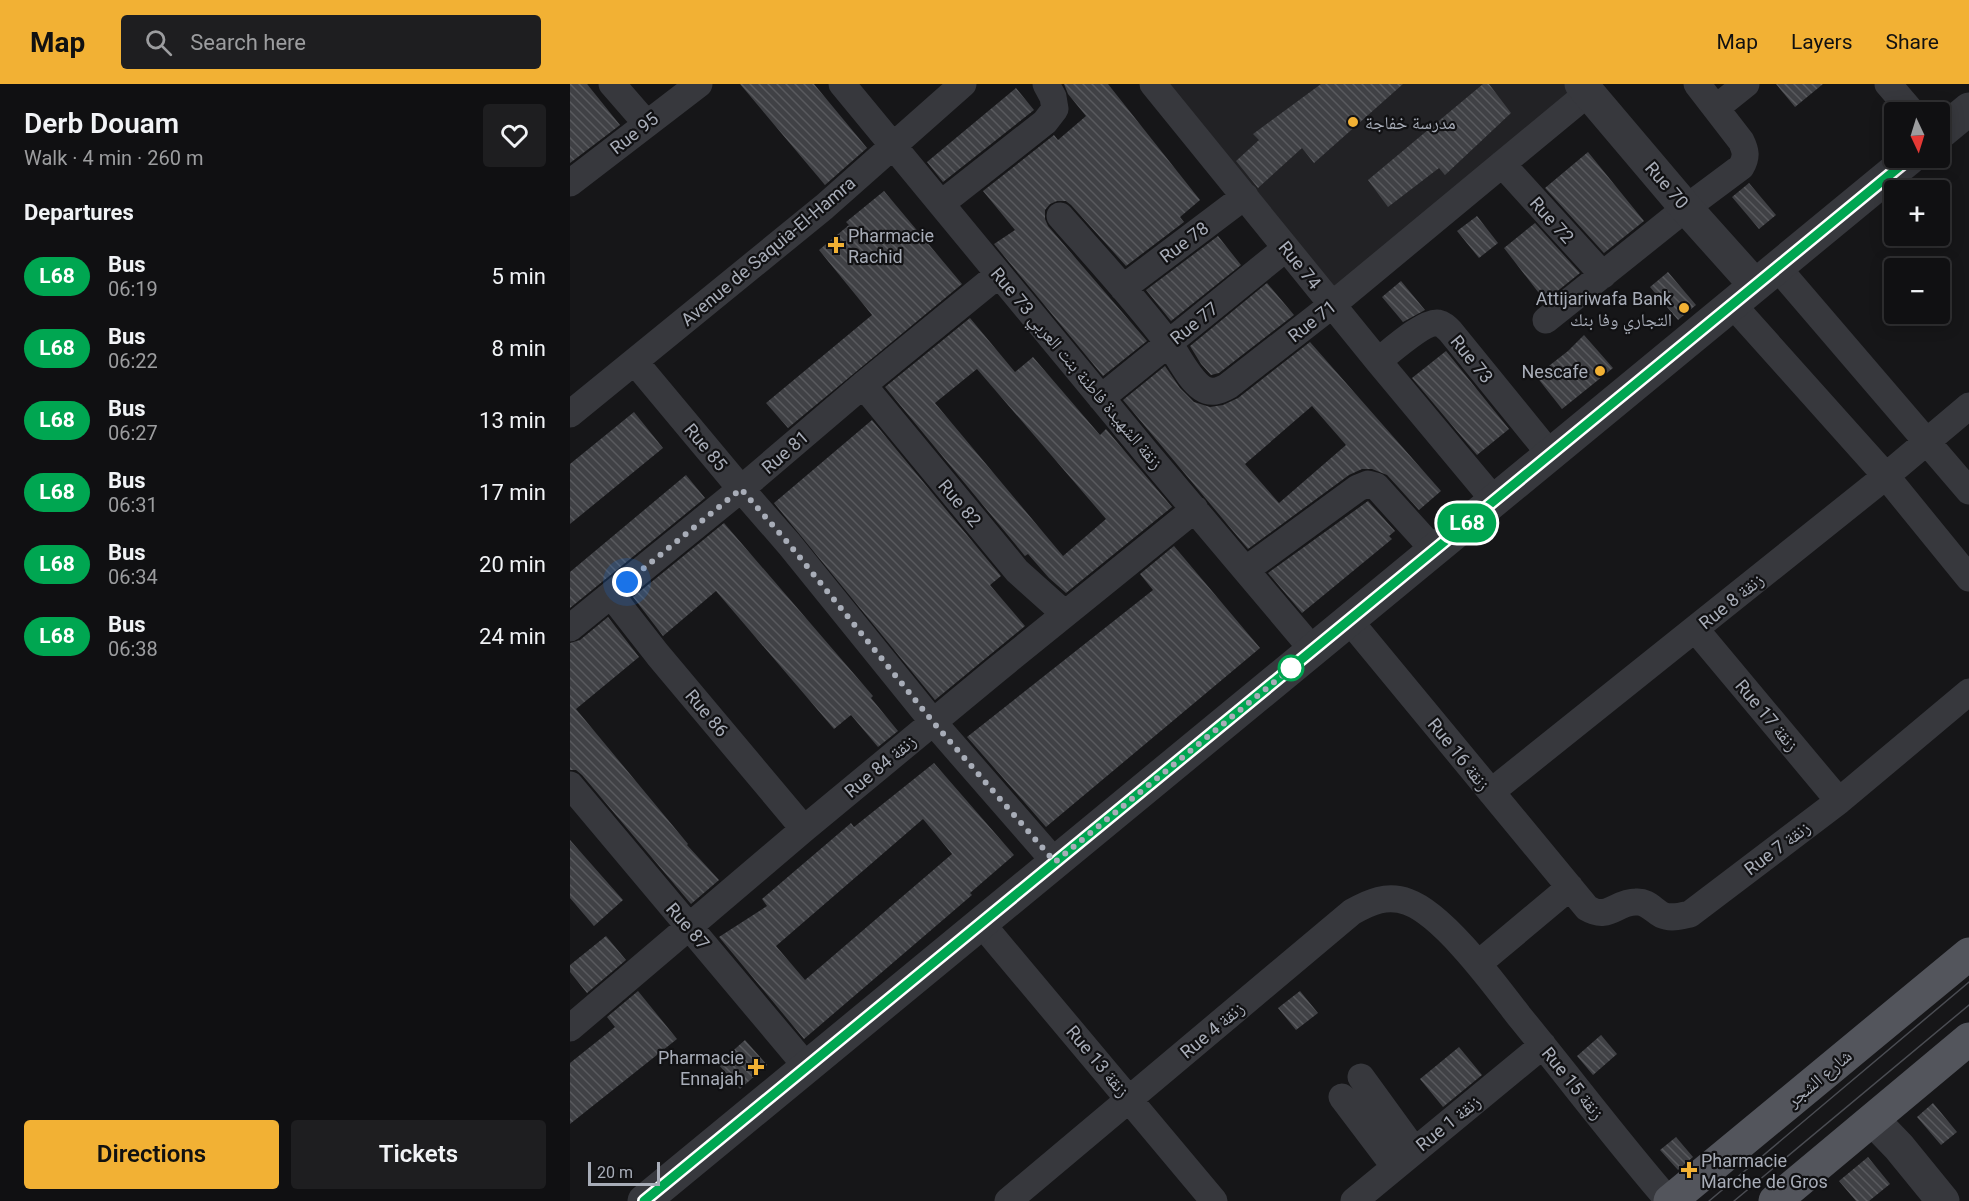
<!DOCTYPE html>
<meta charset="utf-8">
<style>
:root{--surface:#101012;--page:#1e1e20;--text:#f1f3f6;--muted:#9c9d9f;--line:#303032;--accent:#f2b134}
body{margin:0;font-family:Roboto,"Noto Naskh Arabic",sans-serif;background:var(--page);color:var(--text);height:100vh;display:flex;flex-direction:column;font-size:22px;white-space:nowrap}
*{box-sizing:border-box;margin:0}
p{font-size:20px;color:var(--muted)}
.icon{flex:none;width:33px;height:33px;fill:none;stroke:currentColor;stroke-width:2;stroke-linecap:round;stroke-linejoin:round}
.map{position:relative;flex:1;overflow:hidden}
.sheet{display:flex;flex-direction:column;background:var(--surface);width:570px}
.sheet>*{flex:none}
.badge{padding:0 12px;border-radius:20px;font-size:21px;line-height:39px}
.needle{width:39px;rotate:176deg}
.controls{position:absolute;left:1314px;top:18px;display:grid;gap:12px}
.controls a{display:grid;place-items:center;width:66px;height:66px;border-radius:6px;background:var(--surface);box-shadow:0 3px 15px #0003,0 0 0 2px var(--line);font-size:30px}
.scale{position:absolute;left:18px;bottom:15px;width:72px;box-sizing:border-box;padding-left:6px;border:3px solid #a8adb8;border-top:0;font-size:16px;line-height:21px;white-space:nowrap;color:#a8adb8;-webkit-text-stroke:4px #111113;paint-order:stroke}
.you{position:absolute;width:30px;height:30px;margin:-15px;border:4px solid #fff;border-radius:50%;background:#1a73e8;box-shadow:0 0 0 9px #1a73e833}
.map>.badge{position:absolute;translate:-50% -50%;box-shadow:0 0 0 3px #fff}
h2{padding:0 24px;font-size:22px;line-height:54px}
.round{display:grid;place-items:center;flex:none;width:63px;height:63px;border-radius:6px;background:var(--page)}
.head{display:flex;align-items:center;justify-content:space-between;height:102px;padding:0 24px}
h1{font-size:28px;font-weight:600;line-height:45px}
.cta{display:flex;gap:12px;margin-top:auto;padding:12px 24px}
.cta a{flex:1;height:69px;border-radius:6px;background:var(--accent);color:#111;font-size:24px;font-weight:600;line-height:69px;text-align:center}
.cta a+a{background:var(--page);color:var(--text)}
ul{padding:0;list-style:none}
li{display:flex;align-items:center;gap:18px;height:72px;padding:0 24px}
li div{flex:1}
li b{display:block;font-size:22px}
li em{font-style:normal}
li .badge{min-width:66px;font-weight:700;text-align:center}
header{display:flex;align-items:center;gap:36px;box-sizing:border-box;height:84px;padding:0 30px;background:var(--accent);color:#111}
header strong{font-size:28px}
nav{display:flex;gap:33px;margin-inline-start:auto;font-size:21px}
.search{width:420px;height:54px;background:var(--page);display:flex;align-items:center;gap:15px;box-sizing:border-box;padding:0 21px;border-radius:6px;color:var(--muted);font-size:22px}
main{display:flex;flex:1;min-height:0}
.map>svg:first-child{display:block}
</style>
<header>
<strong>Map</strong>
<div class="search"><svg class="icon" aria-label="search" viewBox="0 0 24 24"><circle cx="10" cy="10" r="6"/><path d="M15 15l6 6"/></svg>Search here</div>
<nav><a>Map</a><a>Layers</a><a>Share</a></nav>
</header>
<main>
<section class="sheet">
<div class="head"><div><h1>Derb Douam</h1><p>Walk · 4 min · 260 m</p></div><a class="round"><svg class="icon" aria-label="heart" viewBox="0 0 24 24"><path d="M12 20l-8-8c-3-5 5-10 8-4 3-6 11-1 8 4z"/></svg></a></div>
<h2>Departures</h2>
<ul>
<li><span class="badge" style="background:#00a651;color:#fff">L68</span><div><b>Bus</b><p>06:19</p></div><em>5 min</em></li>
<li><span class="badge" style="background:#00a651;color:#fff">L68</span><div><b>Bus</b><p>06:22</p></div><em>8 min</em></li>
<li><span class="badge" style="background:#00a651;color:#fff">L68</span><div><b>Bus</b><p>06:27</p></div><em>13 min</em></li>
<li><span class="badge" style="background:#00a651;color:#fff">L68</span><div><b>Bus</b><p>06:31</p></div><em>17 min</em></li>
<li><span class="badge" style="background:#00a651;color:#fff">L68</span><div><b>Bus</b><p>06:34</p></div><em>20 min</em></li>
<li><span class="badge" style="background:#00a651;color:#fff">L68</span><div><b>Bus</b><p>06:38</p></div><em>24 min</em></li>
</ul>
<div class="cta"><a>Directions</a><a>Tickets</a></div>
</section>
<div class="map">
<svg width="1399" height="1117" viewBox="0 0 1399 1117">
<defs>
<pattern id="building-back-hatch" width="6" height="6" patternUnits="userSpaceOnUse" patternTransform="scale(1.5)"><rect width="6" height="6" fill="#404145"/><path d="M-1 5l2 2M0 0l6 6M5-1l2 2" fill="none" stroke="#595a5e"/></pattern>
</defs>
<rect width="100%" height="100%" fill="#161618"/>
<path fill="#222225" d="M 580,0 L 997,0 L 1015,21 L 760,236 Z"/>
<path fill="url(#building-back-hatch)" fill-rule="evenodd" d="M 0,0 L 17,0 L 50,41 L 0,79 Z
M 170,0 L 244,0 L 297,64 L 255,101 Z
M 494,0 L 538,0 L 630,116 L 610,133 L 614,138 L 556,182 L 501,121 L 496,117 L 487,117 L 480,120 L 475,126 L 475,135 L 478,142 L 577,257 L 533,292 L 424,160 L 445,146 L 413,107 L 484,51 L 488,56 L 516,32 L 498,10 Z
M 751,0 L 833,0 L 744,79 L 732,64 L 688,104 L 666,77 L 689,56 L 683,50 Z
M 913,0 L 919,0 L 941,29 L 875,91 L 869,84 L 818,123 L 798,96 Z
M 1206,0 L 1253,0 L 1225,23 Z
M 446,4 L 464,26 L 373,98 L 357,78 Z
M 1018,68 L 1074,137 L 1034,169 L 975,104 Z
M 1179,99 L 1206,131 L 1189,145 L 1162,113 Z
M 314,107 L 392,200 L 218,344 L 196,319 L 302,231 L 249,166 L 279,141 L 276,138 Z
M 907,132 L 928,159 L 909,174 L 887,147 Z
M 965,139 L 1010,189 L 975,217 L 934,164 Z
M 648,152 L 671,181 L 601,237 L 576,206 Z
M 1098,188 L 1126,221 L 1108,236 L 1080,203 Z
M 831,197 L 855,226 L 833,238 L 812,213 Z
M 697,199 L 724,231 L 649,289 L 641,291 L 631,280 L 620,262 Z
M 400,234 L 445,288 L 463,273 L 530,351 L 536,345 L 602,423 L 496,509 L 479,494 L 458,470 L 455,472 L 315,303 ZM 407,285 L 536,435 L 493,472 L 365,319 Z
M 1014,251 L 1043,284 L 992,325 L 966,292 L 998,267 Z
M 740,258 L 871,407 L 849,426 L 817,391 L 802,385 L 792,385 L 779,391 L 678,465 L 553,316 L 595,282 L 610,304 L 624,318 L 640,323 L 653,321 L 668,314 ZM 742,322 L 776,361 L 709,419 L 675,380 Z
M 876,267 L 939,345 L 907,371 L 842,294 Z
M 64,328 L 93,364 L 0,440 L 0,380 Z
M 302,336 L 431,492 L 420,501 L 455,542 L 365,616 L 204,419 Z
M 116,391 L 135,414 L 0,524 L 0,488 Z
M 798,417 L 825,447 L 819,452 L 822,455 L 732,529 L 698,489 Z
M 154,439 L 303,612 L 301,614 L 328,647 L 308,663 L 281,631 L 264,645 L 146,507 L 93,552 L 63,513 Z
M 604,462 L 690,564 L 476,743 L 397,653 L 583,506 L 570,490 Z
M 38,533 L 69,573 L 6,625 L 118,760 L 117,761 L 149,796 L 121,820 L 12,691 L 6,686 L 0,686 L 0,559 L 10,556 Z
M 364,679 L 444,771 L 400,809 L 402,811 L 234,955 L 149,853 L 197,822 L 192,815 L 281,739 L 284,743 ZM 353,735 L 382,770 L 235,896 L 206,862 Z
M 0,756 L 53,816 L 24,842 L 0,814 Z
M 36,852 L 56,876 L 17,909 L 0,888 L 0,881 Z
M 68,907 L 107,955 L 0,1040 L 0,979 L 45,943 L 37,933 Z
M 730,907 L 748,929 L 726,946 L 708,924 Z
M 1031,951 L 1047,970 L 1023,991 L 1007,972 Z
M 175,956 L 197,981 L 170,1005 L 148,980 Z
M 889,963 L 912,991 L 873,1023 L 850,995 Z
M 1363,1019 L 1387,1048 L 1371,1061 L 1347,1033 Z
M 1106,1053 L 1123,1073 L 1108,1086 L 1090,1066 Z
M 1298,1073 L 1320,1100 L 1299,1117 L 1286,1117 L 1269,1097 Z"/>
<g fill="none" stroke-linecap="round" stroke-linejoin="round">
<path stroke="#37383d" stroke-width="27" d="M 42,0 L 76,39
M 272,0 L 575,367 L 743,566
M 583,0 L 808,277 L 924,416
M 1318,0 L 1342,28
M 1146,24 L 1176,0
M 932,80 L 1033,191
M 0,99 L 129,0
M 372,119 L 475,38 L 485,25 L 483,13 L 476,0
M 490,132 C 527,174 565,215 599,260 C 609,273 618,294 632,304 C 641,310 649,307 658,302 L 762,221 L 1018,9
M 1207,183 L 1399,407
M 553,204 L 675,112
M 1162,220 L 1316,392 L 1399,494
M 976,236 L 1116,124 L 1171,83 C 1177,73 1176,67 1171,57 L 1127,0
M 808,277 C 820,268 854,237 868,239 C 873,240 876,243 880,247 L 980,370
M 65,278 L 171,405 L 219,460 L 363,638 L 485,778
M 293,301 L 447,487 L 495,530
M 531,314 L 716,164
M 0,330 L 254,123 L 393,0
M 677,485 L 788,404 L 798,400 L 806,402 L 864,466
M 41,511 L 88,571 L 234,745
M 779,536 L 1017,824 C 1039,837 1045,818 1066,818 C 1077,817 1083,826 1092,831 C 1101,835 1111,832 1120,830 L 1269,717 L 1399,608
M 0,544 L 171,405 L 293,301 L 429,190
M 1126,546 L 1269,717
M 0,701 L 237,983
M 921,708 L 1316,392 L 1399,322
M 411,839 L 644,1117
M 908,880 L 1000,803
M 0,944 L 234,745 L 425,587 L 625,425
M 791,993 L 844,1066
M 772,1013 L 825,1083
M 438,1117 L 782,828 C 800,818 817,810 838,818 C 874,831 925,901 949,932 C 999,993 1047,1057 1099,1117
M 784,1117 L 973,961"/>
<path stroke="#37383d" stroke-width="33" d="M 1011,0 L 1116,124 L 1185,201
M 1370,49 L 1399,25
M 1303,1036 L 1329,1063 L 1373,1117
M 74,1117 L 1340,74"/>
<path stroke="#53555c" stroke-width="33" d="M 1100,1117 L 1399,870
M 1205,1117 L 1399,955"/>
<path stroke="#4a4c52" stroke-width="1.5" d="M 1139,1117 L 1399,898
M 1164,1117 L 1399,921"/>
</g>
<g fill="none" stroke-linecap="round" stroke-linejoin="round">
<g stroke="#fff" stroke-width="14">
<path id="line" d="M 74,1117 L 1340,74"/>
</g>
<use href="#line" stroke="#00a651" stroke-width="9"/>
<path stroke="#a8adb8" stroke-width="6" stroke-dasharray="0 10.8" d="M 57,498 L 171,405 L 219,460 L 363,638 L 485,778 L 725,581 L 721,584"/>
</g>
<g fill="#f2b134" stroke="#111113" stroke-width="2">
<circle cx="783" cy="38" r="6"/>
<path d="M263 152h6v6h6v6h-6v6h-6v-6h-6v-6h6z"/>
<circle cx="1114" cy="224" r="6"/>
<circle cx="1030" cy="287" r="6"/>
<path d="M183 974h6v6h6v6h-6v6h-6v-6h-6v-6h6z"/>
<path d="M1116 1077h6v6h6v6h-6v6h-6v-6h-6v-6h6z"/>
</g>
<circle fill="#fff" stroke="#00a651" stroke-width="3" cx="721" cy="584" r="12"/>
<g text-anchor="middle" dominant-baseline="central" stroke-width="4.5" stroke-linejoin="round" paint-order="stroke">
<g font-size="18" fill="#a8adb8" stroke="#111113" text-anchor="start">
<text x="795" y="38">مدرسة خفاجة</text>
<text x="278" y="151">Pharmacie<tspan x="278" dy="21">Rachid</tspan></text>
<text x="1102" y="214" text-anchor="end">Attijariwafa Bank<tspan x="1102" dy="21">التجاري وفا بنك</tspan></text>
<text x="1018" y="287" text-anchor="end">Nescafe</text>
<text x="174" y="973" text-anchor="end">Pharmacie<tspan x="174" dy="21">Ennajah</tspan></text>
<text x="1131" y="1076">Pharmacie<tspan x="1131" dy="21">Marche de Gros</tspan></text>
</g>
<g font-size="18" fill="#a8adb8" stroke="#111113">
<text transform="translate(64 49) rotate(-38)">Rue 95</text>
<text transform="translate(1097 101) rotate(49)">Rue 70</text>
<text transform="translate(982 136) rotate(48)">Rue 72</text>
<text transform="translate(614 158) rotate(-37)">Rue 78</text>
<text transform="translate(198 167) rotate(-40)">Avenue de Saquia-El-Hamra</text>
<text transform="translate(730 181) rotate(51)">Rue 74</text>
<text transform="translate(742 237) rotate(-38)">Rue 71</text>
<text transform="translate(624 239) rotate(-39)">Rue 77</text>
<text transform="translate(902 275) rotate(51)">Rue 73</text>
<text transform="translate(507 284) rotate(50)">Rue 73 زنقة الشهيدة فاطنة بنت العربي</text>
<text transform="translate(136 363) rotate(50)">Rue 85</text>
<text transform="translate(215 368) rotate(-41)">Rue 81</text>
<text transform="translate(390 419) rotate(50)">Rue 82</text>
<text transform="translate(1161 517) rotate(-39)">Rue 8 زنقة</text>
<text transform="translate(137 629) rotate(50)">Rue 86</text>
<text transform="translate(1197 631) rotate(50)">Rue 17 زنقة</text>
<text transform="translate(889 670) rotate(51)">Rue 16 زنقة</text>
<text transform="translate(310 682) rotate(-40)">Rue 84 زنقة</text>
<text transform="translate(1207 764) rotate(-37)">Rue 7 زنقة</text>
<text transform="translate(118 842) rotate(49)">Rue 87</text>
<text transform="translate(642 946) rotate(-40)">Rue 4 زنقة</text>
<text transform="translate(528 977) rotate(50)">Rue 13 زنقة</text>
<text transform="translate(1249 994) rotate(-40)">شارع الشجر</text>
<text transform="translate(1003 999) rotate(51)">Rue 15 زنقة</text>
<text transform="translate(878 1039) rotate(-39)">Rue 1 زنقة</text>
</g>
</g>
</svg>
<div class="controls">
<a><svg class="needle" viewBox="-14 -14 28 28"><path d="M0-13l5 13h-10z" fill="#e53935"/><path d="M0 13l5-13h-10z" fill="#9c9d9f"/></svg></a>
<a>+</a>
<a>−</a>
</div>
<div class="scale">20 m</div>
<div class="you" style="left:57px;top:498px"></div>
<b class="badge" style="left:897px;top:439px;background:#00a651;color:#fff">L68</b>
</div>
</main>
